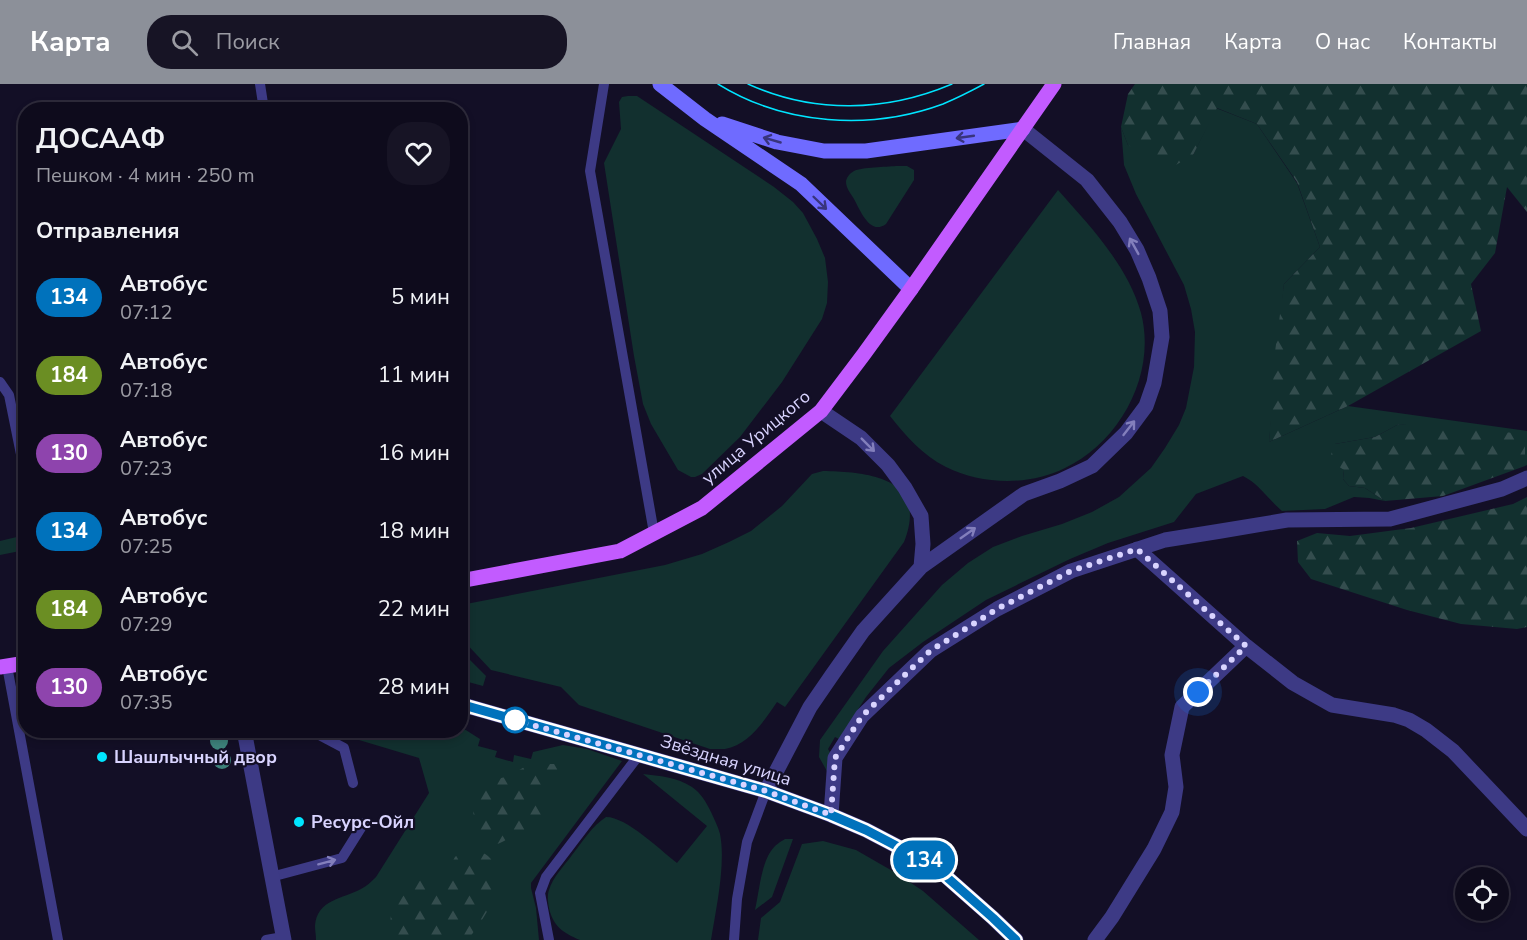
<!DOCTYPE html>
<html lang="ru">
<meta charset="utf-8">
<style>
:root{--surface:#0e0b1c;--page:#171425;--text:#f1f3f6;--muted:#9b9ba3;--line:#2e2b3b;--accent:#8c9099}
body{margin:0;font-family:"Nunito Sans",sans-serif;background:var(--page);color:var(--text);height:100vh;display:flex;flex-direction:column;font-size:22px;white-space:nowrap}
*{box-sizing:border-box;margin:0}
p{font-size:20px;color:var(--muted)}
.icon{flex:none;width:33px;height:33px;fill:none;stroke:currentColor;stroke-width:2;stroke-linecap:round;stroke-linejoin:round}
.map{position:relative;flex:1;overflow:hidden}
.side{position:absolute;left:18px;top:18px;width:450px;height:636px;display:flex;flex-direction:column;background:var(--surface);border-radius:24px;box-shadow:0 3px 9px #0003,0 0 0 2px var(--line)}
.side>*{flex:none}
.badge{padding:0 12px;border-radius:20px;font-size:21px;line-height:39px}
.buttons{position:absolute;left:1455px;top:783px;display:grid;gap:12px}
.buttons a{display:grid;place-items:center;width:54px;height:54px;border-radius:50%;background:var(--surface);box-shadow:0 3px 9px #0003,0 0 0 2px var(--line);font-size:30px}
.you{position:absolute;width:30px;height:30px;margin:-15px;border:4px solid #fff;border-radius:50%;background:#1a73e8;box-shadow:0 0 0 9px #1a73e833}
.map>.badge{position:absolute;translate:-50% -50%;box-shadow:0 0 0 3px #fff}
h2{padding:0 18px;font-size:22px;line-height:54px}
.round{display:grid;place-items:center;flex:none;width:63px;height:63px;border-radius:24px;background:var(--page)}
.headline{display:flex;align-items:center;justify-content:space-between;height:102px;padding:0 18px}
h1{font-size:28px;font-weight:700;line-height:45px}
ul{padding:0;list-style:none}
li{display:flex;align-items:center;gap:18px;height:78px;padding:0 18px}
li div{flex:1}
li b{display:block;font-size:22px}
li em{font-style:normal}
li .badge{min-width:66px;font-weight:700;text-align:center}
header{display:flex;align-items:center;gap:36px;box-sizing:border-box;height:84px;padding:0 30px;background:var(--accent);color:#fff}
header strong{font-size:28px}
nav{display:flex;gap:33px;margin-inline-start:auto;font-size:21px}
.search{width:420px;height:54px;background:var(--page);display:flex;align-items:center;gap:15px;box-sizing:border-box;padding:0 21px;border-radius:24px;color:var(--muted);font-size:22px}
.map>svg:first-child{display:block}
</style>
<header>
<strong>Карта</strong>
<div class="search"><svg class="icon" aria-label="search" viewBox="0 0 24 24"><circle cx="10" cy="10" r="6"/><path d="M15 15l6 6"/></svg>Поиск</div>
<nav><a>Главная</a><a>Карта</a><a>О нас</a><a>Контакты</a></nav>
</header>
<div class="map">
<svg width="1527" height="856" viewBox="0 0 1527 856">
<defs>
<pattern id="forest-firs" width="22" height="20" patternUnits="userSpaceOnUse" patternTransform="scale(1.5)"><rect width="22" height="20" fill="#12302f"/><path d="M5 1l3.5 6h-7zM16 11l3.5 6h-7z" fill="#344d4e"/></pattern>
</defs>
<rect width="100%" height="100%" fill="#130f26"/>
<path fill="#12302f" d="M 628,12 L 637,12 L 774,103 L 793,118 L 803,129 L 817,155 L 825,174 L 828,198 L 827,219 L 822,235 L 782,298 L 740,353 L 702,390 L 695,393 L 691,393 L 678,386 L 651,340 L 643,320 L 634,272 L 604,79 L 621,45 L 619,18 L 622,13 Z
M 1216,24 L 1257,40 L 1297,99 L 1320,163 L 1284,200 L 1269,358 L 1348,322 L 1527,347 L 1527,381 L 1525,382 L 1525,358 L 1399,340 L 1375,353 L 1335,360 L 1344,386 L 1343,395 L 1349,402 L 1365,404 L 1385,417 L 1369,414 L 1354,413 L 1325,425 L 1282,427 C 1268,415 1259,400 1243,392 L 1196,410 L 1174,438 L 1108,459 L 1070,475 L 986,516 L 923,558 L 889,584 L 866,613 L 839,655 L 835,653 L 828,665 L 831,670 L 828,689 L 819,673 L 820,656 L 883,567 L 942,501 L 968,479 L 993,463 L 1022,452 L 1062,440 L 1092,428 L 1119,413 L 1151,384 L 1165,364 L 1179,341 L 1186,324 L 1194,283 L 1195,248 L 1191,225 L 1184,201 L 1136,110 L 1124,81 L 1121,43 L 1128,61 L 1193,71 Z
M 896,82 L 907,82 L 914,86 L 914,96 L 886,140 C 870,152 860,126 854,115 C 851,110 846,104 846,98 C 846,94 850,89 854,87 C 862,83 886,83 896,82 Z
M 1058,106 C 1090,142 1128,182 1141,229 C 1157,290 1120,358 1065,384 C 1029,402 982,401 946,383 C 922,371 906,352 890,332 Z
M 823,387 C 870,388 929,394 904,458 L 785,623 L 777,618 C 764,637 749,661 725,665 C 720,665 715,665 710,665 L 579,621 L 561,603 L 491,586 L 461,554 L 461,521 L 665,481 L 702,470 L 729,458 L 751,447 L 782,422 L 812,390 Z
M 25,451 L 25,466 L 0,471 L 0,457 Z
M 461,567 L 486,592 L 483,602 L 461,596 Z
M 461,643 L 480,655 L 478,662 L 497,667 L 495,673 L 513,678 L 514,671 L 531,675 L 533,668 L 563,661 L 587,665 L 622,677 L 531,799 L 531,804 L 536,824 L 539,856 L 316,856 C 316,851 315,846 315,842 C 317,815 343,815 361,805 C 367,802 371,798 376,793 L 429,709 L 419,674 L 329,647 L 460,646 Z
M 643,690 C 659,692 677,693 692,703 C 701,709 706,718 711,728 C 714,735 718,742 720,750 C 726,780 716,825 711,856 L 580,856 C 563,849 553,842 549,824 C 548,819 547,811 549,806 C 553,793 564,782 572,771 C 583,757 592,742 606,733 C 627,733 660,766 677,779 L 707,742 Z
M 785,755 L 793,755 L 772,813 L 755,826 C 759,809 761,781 771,767 C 775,761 780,758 785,755 Z
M 823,757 L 856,766 L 896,789 L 923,807 L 979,856 L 758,856 L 761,834 L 780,818 L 802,760 Z"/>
<path fill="url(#forest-firs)" d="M 1135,0 L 1527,0 L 1527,128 L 1507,103 L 1495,169 L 1471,200 L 1481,247 L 1348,322 L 1269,358 L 1275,268 L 1284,200 L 1320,163 L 1297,98 L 1257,40 L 1217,24 L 1193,71 L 1169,85 L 1128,61 L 1121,43 L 1128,10 Z
M 1399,340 L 1515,349 L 1525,358 L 1525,382 L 1443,412 L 1385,417 L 1365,404 L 1349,402 L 1343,395 L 1344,386 L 1329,376 L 1335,360 L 1375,353 Z
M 1527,413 L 1527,543 L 1517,545 L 1461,540 L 1407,526 L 1311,495 L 1298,478 L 1297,457 L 1317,449 L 1350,452 L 1411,444 L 1513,420 Z
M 550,680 L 558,680 L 564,683 C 563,696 552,700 541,705 C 538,713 539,717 543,724 L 541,734 L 532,751 L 520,755 L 510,753 C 506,756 499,761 493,760 C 488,759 485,756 483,752 C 472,737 467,714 484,701 C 492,695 501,695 510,691 C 516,689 521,684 527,682 C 535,680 542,683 550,680 Z
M 469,765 C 476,767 485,768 490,774 C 494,777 495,782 496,787 C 501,813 482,836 468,856 L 388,856 L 391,831 L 396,819 L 414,801 L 422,795 L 440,792 L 446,789 L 455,773 L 460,768 Z"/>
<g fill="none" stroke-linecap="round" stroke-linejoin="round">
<path stroke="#3d3a85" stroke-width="10" d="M 260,0 L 264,26
M 604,0 L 590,87 L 654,449
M 0,298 L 9,311 L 26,395
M 7,582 L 58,856
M 310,646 L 344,664 L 353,699
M 271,793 L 342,774 L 364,739
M 266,856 L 283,853
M 549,856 L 540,809 L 546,793 L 639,671
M 734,856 L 737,815 L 747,758 L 766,707"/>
<path stroke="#3d3a85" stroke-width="15" d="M 1137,465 L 1246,562 L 1293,599 L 1332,621 L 1394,631 L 1409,636 L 1426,646 L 1453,667 L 1527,745
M 244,646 L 284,856
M 831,731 L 835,674 L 862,632 L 930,567 L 997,525 L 1071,487 L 1165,456 L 1221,447 L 1287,436 L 1390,435 L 1502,405 L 1527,394
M 1095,856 L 1112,833 L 1154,765 L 1172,728 L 1176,703 L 1172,671 L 1182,623 L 1246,562"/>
<path stroke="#3d3a85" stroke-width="15" d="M 821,327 L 861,354 L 888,381 L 905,404 L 921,432 L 923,460 L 921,483
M 460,620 L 766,707 L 831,731 L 866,746 L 933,781 L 993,834 L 1016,856
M 766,707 L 810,623 L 832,591 L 863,547 L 921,483 L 1024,410 L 1060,397 L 1092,382 L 1126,349 L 1146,322 L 1154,299 L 1162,253 L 1160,227 L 1149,194 L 1137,166 L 1120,138 L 1087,96 L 1023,45"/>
<path stroke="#6f6bff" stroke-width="15" d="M 660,0 L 705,35 L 801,100 L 911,205
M 722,40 L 777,58 L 824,67 L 866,67 L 1023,45"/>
<path stroke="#c25bff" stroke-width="15" d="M 460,497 L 620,467 L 702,424 L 821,327 L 864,270 L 911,205 L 1054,0
M 0,583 L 26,579"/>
<path stroke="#00e5ff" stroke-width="1.5" d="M 718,0 C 784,41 870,47 943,20 C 957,14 971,7 984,0
M 748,0 C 814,30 886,28 952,0"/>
</g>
<g fill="#3d827b">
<circle cx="219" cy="657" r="9"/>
<circle cx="222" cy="676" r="9"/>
</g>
<defs><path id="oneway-shaft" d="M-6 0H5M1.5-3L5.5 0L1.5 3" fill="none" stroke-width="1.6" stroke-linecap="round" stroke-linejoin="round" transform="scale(1.5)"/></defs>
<g stroke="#38347d">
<use href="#oneway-shaft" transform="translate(965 53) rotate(172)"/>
<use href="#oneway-shaft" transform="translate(772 56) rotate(-164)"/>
<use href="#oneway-shaft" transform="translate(820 119) rotate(44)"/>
</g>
<g stroke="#837fbc">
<use href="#oneway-shaft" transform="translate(1134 162) rotate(-119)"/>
<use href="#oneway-shaft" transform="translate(1129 344) rotate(-52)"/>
<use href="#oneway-shaft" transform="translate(868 361) rotate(45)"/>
<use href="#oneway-shaft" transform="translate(968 449) rotate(-35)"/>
<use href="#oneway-shaft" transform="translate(327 778) rotate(-15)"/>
</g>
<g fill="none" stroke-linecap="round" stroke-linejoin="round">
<g stroke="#fff" stroke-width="14">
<path id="line" d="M 460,620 L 766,707 L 831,731 L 866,746 L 933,781 L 993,834 L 1016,856"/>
</g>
<use href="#line" stroke="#0072bc" stroke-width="9"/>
<path stroke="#d9d4ff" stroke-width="6" stroke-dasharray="0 10.8" d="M 515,636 L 766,707 L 831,731 L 835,674 L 862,632 L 930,567 L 997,525 L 1071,487 L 1137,465 L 1246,562 L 1198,608"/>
</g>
<circle fill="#fff" stroke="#0072bc" stroke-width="3" cx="515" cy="636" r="12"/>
<g fill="#00e5ff" stroke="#130f26" stroke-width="2">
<circle cx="102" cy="673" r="6"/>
<circle cx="299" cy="738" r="6"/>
</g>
<g text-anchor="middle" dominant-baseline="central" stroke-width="4.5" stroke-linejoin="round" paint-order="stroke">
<g font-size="18" fill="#d9d4ff" stroke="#130f26">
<text transform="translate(756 353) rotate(-40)">улица Урицкого</text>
<text transform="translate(726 676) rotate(17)">Звёздная улица</text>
</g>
<g font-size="18" font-weight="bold" fill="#d9d4ff" stroke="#130f26" text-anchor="start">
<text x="114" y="673">Шашлычный двор</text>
<text x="311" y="738">Ресурс-Ойл</text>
</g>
</g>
</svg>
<div class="buttons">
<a><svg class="icon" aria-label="locate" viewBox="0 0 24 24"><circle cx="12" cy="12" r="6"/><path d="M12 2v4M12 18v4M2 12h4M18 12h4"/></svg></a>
</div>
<div class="you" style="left:1198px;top:608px"></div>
<b class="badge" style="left:924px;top:776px;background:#0072bc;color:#fff">134</b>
<section class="side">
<div class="headline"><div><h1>ДОСААФ</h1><p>Пешком · 4 мин · 250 m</p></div><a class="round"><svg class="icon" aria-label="heart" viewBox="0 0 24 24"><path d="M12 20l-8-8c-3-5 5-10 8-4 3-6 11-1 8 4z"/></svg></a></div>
<h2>Отправления</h2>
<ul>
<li><span class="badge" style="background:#0072bc;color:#fff">134</span><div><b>Автобус</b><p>07:12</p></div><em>5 мин</em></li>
<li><span class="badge" style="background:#6b8e23;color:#fff">184</span><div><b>Автобус</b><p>07:18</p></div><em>11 мин</em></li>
<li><span class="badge" style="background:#8e44ad;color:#fff">130</span><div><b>Автобус</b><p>07:23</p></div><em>16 мин</em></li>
<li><span class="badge" style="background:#0072bc;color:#fff">134</span><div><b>Автобус</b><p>07:25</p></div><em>18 мин</em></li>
<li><span class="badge" style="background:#6b8e23;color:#fff">184</span><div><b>Автобус</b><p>07:29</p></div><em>22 мин</em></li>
<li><span class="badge" style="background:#8e44ad;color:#fff">130</span><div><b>Автобус</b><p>07:35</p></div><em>28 мин</em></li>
</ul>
</section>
</div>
